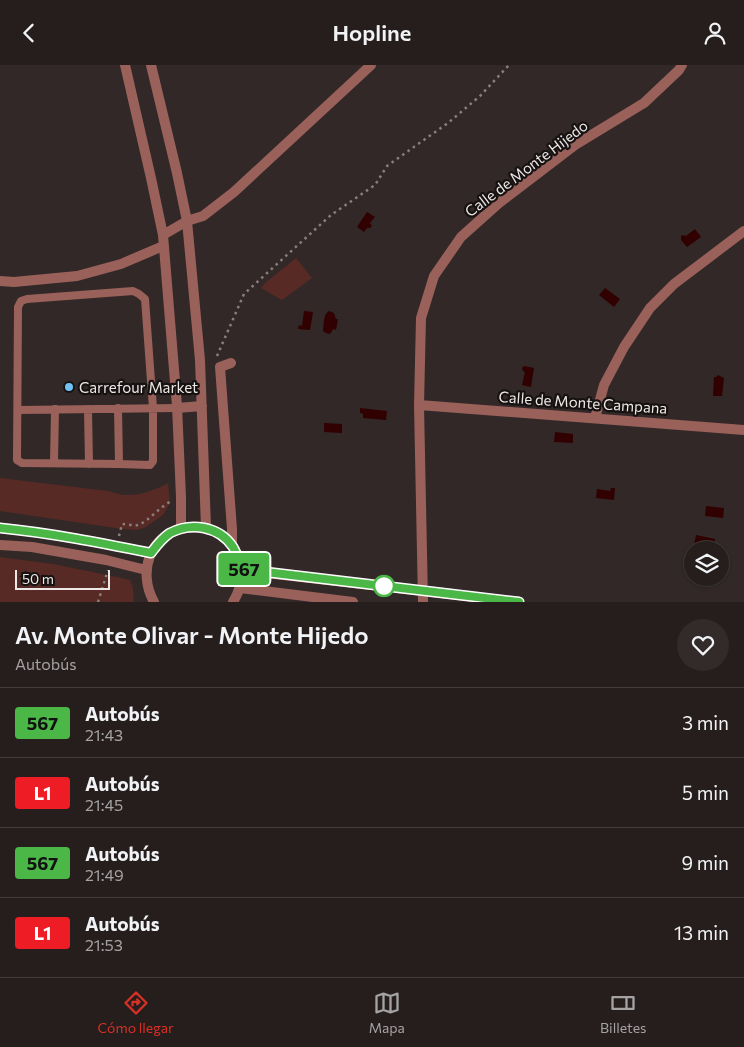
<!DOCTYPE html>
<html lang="es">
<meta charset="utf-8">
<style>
:root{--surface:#261e1d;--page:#322b2a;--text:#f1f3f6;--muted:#a4a2a4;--line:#423c3b;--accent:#d93025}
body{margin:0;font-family:Commissioner,sans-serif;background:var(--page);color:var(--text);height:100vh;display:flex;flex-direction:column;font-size:19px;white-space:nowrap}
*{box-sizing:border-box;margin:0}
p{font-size:16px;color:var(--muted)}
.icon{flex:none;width:28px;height:28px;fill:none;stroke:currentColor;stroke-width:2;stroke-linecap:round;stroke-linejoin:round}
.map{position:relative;height:537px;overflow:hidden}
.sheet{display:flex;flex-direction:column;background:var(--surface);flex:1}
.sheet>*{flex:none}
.badge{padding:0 10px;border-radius:4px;font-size:18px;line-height:32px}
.tools{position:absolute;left:684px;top:476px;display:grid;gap:10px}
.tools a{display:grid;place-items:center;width:45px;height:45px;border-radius:50%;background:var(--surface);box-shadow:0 1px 4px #0004,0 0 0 1px var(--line);font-size:25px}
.scale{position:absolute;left:15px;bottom:12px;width:95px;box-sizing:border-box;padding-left:5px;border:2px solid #ede7e6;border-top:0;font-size:14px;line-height:18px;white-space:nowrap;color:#ede7e6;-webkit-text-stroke:4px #171212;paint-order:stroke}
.map>.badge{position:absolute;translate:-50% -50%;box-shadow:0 0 0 2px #fff}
.round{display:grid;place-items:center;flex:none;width:52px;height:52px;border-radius:26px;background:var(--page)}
.summary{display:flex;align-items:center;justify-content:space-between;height:85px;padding:0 15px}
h1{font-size:24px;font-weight:600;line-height:38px}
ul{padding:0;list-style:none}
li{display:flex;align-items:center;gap:15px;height:70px;padding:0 15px;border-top:1px solid var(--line)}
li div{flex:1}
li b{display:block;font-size:19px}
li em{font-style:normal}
li .badge{min-width:55px;font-weight:700;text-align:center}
header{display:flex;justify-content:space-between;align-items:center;height:65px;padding:0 15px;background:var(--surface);font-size:22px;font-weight:600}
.menu{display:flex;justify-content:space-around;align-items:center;height:70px;border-top:1px solid var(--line);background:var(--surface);font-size:14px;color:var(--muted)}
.menu a{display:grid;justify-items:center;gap:2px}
.menu .active{color:var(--accent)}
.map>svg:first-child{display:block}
</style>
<header><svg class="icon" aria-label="back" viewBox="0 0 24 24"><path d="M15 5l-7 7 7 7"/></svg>Hopline<svg class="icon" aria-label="person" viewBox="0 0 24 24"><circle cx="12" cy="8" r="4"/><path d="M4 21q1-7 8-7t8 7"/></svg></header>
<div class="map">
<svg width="744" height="537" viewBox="0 0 744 537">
<rect width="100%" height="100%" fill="#322827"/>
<path fill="#572a25" d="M 296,193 L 312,213 L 282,235 L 261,223 L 265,218 Z
M 0,413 L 108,426 C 113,427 119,430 124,430 C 139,431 155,425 168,418 L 170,438 L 163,450 L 146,462 L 138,465 L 122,464 L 0,446 Z
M 0,492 L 53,499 L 117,512 L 130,515 L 133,523 L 134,537 L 0,537 Z"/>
<path fill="#310000" d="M 367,147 L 375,152 L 370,158 L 372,161 L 370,163 L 367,163 L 364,167 L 357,162 Z
M 695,164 L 701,172 L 687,182 L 681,175 L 681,171 L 683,170 L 686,171 Z
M 605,223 L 620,234 L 614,242 L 599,230 Z
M 304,246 L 313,247 L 310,265 L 298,264 L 299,260 L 302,261 Z
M 329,246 L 334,248 L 336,254 L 338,254 L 336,265 L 333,264 L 331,268 L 329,269 L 326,268 L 323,266 C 324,259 323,249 329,246 Z
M 524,301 L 534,303 L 531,322 L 522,320 L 525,307 L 523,306 L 522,303 Z
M 718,310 L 724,313 L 722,331 L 713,331 L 714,312 L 716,312 Z
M 360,343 L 387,346 L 386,355 L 363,353 L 363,349 L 360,348 Z
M 324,358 L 342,359 L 342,368 L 324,367 Z
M 555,367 L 573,369 L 573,378 L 554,377 Z
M 611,423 L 615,423 L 614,435 L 596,433 L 597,424 L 610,426 Z
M 706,441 L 724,443 L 723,453 L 705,451 Z
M 696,470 L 715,474 L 714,484 L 694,480 Z"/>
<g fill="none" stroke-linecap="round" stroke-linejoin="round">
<path stroke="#88807f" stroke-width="2.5" stroke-dasharray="2.5 4" stroke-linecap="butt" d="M 217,291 L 244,229 L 331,150 L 375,120 L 387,101 L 448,58 L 480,31 L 509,0
M 119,471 L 122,459 C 127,459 134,461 138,460 C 149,456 160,441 172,436
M 98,537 L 108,505"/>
<path stroke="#9a615a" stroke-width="8" d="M 133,226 L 139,229 L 145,234 L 153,343 L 153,396 L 150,400 L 119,399 L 22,398 L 17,395 L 18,242 L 21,236 L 27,234 Z
M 118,343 L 119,399
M 88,344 L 89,399
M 18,345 L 177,343
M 54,398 L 55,344"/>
<path stroke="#9a615a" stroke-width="10" d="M 125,0 L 151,113 L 163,170 L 177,341 L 181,432 L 181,464
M 151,0 L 177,108 L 187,156 L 200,295 L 206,463
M 163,170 L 187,156 L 203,151 L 234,127 L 371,0
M 0,216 L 14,217 L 77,211 L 121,199 L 163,181
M 231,298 L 220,302 L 232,464 L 232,480
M 419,340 L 744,365
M 177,343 L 202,341
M 595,353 L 604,320 L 624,282 L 650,243 L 674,219 L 744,166
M 0,463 C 51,468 101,478 151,488
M 0,480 L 32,482 L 106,495 L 146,505
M 242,503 L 257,507 L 519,537
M 240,523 L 353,537
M 154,537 C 137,507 150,468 186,463 C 198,461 210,463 219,469 C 229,476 237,485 240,496 C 244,511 241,524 233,537
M 423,537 L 419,340 L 421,253 L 434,211 L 461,172 L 499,138 L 575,80 L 644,38 L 679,5 L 682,0"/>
</g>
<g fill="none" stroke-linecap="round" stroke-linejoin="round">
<g stroke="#fff" stroke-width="11">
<path id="line" d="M 0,463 C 51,468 101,478 151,488 C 157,480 162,473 170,468 C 191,457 219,461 233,482 C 237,489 239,496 242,504 L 257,506 L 519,537"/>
</g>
<use href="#line" stroke="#4ab747" stroke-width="8"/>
</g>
<circle fill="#70c2f4" stroke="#171212" stroke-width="2" cx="69" cy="322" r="5"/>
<circle fill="#fff" stroke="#4ab747" stroke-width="2.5" cx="384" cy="521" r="10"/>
<g text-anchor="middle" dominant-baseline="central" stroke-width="4.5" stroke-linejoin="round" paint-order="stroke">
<g font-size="15" fill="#ede7e6" stroke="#171212">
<text transform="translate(526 103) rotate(-37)">Calle de Monte Hijedo</text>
<text transform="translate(583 337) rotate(4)">Calle de Monte Campana</text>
</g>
<g font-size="15" fill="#ede7e6" stroke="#171212" text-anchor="start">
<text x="79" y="322">Carrefour Market</text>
</g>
</g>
</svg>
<div class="tools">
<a><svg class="icon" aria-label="layers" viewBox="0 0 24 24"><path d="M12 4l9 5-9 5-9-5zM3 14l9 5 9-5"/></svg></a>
</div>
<div class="scale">50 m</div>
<b class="badge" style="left:244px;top:504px;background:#4ab747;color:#111">567</b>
</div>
<section class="sheet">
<div class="summary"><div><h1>Av. Monte Olivar - Monte Hijedo</h1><p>Autobús</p></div><a class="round"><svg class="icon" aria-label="heart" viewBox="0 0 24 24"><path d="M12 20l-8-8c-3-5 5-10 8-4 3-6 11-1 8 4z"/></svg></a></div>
<ul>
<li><span class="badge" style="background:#4ab747;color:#111">567</span><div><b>Autobús</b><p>21:43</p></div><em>3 min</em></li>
<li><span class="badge" style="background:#ee1c25;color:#fff">L1</span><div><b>Autobús</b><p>21:45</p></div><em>5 min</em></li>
<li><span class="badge" style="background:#4ab747;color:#111">567</span><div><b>Autobús</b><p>21:49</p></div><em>9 min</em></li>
<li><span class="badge" style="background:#ee1c25;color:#fff">L1</span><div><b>Autobús</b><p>21:53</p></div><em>13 min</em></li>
</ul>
</section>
<nav class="menu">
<a class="active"><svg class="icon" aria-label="directions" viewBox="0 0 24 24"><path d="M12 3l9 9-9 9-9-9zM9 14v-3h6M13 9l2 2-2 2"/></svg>Cómo llegar</a>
<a><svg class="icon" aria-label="map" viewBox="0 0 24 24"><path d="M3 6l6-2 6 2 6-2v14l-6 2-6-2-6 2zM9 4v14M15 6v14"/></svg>Mapa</a>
<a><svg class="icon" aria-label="tickets" viewBox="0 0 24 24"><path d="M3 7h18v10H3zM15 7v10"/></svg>Billetes</a>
</nav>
